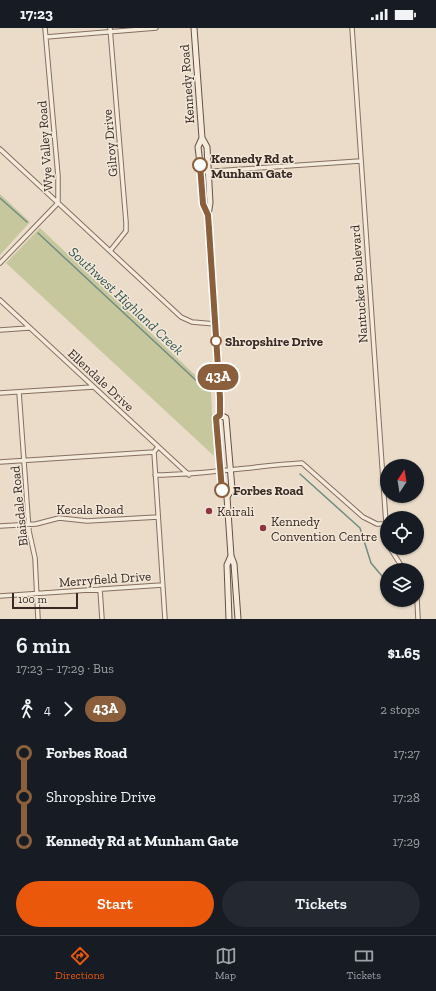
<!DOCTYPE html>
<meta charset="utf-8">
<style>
:root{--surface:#171b24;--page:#242831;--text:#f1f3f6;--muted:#9ea1a6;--line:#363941;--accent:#ea580c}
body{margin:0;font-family:"Zilla Slab",serif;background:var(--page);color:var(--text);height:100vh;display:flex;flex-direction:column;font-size:15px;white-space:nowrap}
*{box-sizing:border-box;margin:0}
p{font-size:13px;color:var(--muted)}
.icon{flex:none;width:22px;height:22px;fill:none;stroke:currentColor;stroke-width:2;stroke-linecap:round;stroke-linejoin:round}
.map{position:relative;height:591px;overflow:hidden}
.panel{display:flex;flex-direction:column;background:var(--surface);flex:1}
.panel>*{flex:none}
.badge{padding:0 8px;border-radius:13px;font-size:14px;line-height:26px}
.needle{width:26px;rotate:12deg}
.fabs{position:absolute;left:380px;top:431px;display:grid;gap:8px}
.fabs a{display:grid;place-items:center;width:44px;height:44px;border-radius:50%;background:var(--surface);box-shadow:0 1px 3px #0004;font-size:20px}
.scale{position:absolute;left:12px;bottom:10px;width:66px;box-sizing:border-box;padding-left:4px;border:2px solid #372922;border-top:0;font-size:11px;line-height:14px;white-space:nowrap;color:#372922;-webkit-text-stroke:3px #f2e7d8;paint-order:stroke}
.map>.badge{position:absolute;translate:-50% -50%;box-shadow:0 0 0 2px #fff}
.legs{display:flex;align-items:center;gap:6px;height:44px;padding:0 16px;font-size:13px}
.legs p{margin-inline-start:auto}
.headline{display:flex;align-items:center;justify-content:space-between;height:68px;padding:0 16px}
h1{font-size:22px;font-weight:600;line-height:30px}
.button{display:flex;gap:8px;margin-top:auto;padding:8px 16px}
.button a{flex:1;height:46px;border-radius:24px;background:var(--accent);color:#fff;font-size:16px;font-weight:600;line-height:46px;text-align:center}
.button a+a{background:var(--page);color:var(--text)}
ul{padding:0 16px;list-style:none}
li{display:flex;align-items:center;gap:14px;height:44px;font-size:15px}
li i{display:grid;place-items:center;width:6px;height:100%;margin:0 5px;background:currentColor}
li i::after{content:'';width:10px;height:10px;margin:-5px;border:3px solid;border-radius:50%;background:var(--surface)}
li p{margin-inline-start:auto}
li:first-child i{background:linear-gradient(#0000 50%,currentColor 0)}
li:last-child i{background:linear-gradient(currentColor 50%,#0000 0)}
.status{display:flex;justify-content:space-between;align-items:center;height:28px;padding:0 20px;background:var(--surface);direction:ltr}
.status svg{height:11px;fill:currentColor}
.tabs{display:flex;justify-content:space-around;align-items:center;height:56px;border-top:1px solid var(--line);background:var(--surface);font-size:11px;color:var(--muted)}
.tabs a{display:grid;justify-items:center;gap:2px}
.tabs .selected{color:var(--accent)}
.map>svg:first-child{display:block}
</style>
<div class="status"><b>17:23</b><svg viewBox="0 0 49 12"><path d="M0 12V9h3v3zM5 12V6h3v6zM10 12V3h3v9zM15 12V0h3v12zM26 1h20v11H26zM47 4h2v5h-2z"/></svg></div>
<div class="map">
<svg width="436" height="591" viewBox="0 0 436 591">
<rect width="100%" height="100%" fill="#eadcc9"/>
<path fill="#c7c79e" d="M 0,166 L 30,194 L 0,227 Z
M 40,200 L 211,362 L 214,428 L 6,235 Z"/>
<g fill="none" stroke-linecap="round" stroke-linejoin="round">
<path stroke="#718c82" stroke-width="1.5" d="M 0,170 L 27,194
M 38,205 L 200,356
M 300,446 L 360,500 L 371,535 L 387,554
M 402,572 L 404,575"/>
<g stroke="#856f60" stroke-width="5.5">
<path id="minor" d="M 110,0 L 126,194 L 126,203 L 110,223
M 352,0 L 387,510
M 46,9 L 156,0
M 0,121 L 181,289 L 192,294 L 215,296
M 200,144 L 360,133
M 0,235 L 58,175 L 58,148 L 45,0
M 0,272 L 189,447
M 0,302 L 29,300
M 19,364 L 29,503 L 35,530 L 38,591
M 0,365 L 93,359
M 154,424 L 165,591
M 0,434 L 154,424 L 158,419
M 155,447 C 205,447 253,438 302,435 L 363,489 L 377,496 L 385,496
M 0,498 L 36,496 L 59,490 L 87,493 L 158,489
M 390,520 L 404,542
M 100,561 L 102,591
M 0,568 L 162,557
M 417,570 L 418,591"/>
</g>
<g stroke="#675043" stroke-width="7">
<path id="secondary" d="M 194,0 L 202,110 L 198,119 L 199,127 L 203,176 L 207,186
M 202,110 L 207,119 L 210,175 L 208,187 L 220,371 L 220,387 L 216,390 L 222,462 L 227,469 L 231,528 L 234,536 L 238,591
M 220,387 L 226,390 L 232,461 L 227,469
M 229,591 L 227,537 L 231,528"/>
</g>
<use href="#minor" stroke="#f5ebdc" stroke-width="3.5"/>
<use href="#secondary" stroke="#f5ebdc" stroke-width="5"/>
</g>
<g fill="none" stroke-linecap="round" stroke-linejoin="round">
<g stroke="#fff" stroke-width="9">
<path id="line-1" d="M 200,137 L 203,176 L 208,187 L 209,201 L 220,370 L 220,387 L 216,390 L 222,462"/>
</g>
<use href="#line-1" stroke="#8b5e3c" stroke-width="6"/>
</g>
<g fill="#fff" stroke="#8b5e3c" stroke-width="2">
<circle cx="200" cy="137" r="7"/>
<circle cx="216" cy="313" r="5"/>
<circle cx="222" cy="462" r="7"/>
</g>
<g fill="#8d3641" stroke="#f2e7d8" stroke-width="1.5">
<circle cx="209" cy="483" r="4"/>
<circle cx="263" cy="500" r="4"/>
</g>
<g text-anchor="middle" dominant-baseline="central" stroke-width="3" stroke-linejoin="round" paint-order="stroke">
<g font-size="13" fill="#372922" stroke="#f2e7d8">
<text transform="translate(187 56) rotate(-94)">Kennedy Road</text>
<text transform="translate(110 115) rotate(-95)">Gilroy Drive</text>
<text transform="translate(45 118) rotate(-94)">Wye Valley Road</text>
<text transform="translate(359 256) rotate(-94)">Nantucket Boulevard</text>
<text transform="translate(101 352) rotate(43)">Ellendale Drive</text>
<text transform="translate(19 478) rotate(-96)">Blaisdale Road</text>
<text x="90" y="481">Kecala Road</text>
<text transform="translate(105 551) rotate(-4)">Merryfield Drive</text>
</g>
<g font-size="13" font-weight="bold" fill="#372922" stroke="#f2e7d8" text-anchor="start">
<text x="211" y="130">Kennedy Rd at<tspan x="211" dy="15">Munham Gate</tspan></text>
<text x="225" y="313">Shropshire Drive</text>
<text x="233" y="462">Forbes Road</text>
</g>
<g font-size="13" fill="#372922" stroke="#f2e7d8" text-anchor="start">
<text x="217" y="483">Kairali</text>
<text x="271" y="493">Kennedy<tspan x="271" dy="15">Convention Centre</tspan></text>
</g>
<g font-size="14" font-style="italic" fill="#33554e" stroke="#f2e7d8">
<text transform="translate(126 273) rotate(43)">Southwest Highland Creek</text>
</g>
</g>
</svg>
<div class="fabs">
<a><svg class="needle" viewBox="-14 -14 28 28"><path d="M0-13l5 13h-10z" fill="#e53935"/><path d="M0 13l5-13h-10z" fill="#9ea1a6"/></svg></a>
<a><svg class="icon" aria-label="locate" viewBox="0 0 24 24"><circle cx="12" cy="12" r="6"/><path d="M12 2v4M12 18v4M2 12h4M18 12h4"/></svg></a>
<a><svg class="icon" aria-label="layers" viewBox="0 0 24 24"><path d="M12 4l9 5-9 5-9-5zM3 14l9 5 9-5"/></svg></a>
</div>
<div class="scale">100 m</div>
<b class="badge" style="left:218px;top:349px;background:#8b5e3c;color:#fff">43A</b>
</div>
<section class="panel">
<div class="headline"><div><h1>6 min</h1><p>17:23 – 17:29 · Bus</p></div><b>$1.65</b></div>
<div class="legs"><svg class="icon" aria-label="walk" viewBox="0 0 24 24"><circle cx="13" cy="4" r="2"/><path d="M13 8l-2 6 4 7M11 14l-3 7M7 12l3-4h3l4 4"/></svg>4<svg class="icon" aria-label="forward" viewBox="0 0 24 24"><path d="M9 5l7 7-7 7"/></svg><b class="badge" style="background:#8b5e3c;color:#fff">43A</b><p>2 stops</p></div>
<ul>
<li><i style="color:#8b5e3c"></i><b>Forbes Road</b><p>17:27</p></li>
<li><i style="color:#8b5e3c"></i><span>Shropshire Drive</span><p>17:28</p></li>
<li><i style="color:#8b5e3c"></i><b>Kennedy Rd at Munham Gate</b><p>17:29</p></li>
</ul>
<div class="button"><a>Start</a><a>Tickets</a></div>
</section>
<nav class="tabs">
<a class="selected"><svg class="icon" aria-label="directions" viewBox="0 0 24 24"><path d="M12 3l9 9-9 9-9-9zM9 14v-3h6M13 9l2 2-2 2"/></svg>Directions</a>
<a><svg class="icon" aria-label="map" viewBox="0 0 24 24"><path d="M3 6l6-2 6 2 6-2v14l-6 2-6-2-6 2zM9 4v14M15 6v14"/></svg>Map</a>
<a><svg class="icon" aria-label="tickets" viewBox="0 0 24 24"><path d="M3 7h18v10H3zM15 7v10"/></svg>Tickets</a>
</nav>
